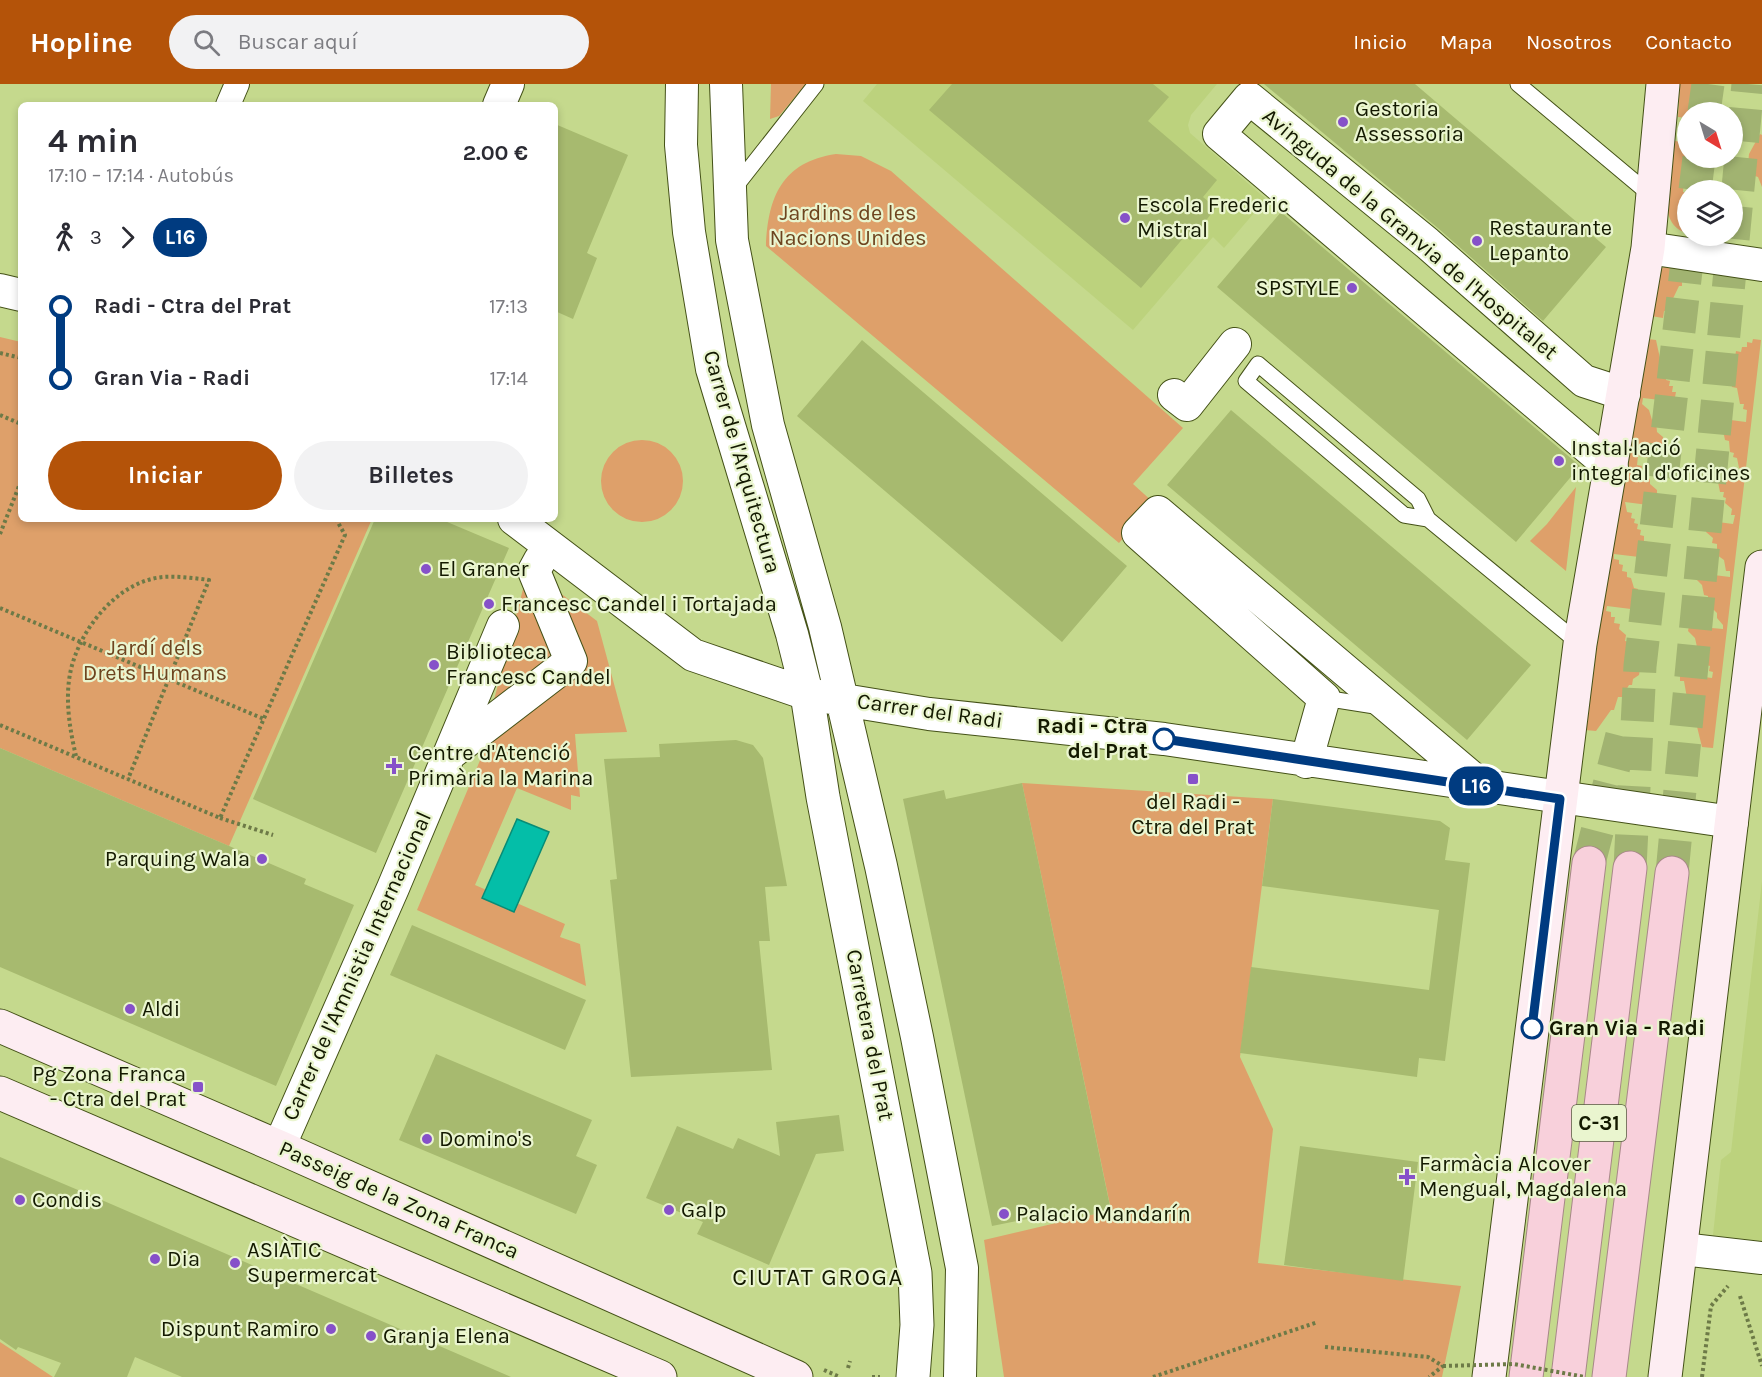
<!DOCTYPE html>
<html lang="es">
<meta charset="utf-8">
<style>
:root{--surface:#fff;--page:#f2f2f3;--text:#2b2b33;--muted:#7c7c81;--accent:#b45309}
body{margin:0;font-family:Karla,sans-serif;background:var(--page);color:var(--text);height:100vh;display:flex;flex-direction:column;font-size:22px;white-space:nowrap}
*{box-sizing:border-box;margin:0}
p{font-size:20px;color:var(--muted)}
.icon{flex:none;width:33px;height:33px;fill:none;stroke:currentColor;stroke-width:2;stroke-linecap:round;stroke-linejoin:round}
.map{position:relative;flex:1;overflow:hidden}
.drawer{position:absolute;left:18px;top:18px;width:540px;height:420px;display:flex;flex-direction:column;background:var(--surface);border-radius:9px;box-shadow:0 3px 9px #0003}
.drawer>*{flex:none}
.badge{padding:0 12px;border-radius:20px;font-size:21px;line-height:39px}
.needle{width:39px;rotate:142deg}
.buttons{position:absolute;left:1677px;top:18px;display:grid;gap:12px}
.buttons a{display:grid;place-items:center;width:66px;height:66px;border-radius:50%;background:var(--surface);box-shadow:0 3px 9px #0003;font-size:30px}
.map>.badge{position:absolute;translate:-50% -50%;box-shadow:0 0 0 3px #fff}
.legs{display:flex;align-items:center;gap:9px;height:66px;padding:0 30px;font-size:20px}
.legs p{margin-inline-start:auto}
.headline{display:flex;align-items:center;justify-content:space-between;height:102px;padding:0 30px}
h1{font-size:33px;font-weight:700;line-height:45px}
.primary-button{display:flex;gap:12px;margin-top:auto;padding:12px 30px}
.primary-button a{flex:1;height:69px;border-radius:36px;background:var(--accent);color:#fff;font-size:24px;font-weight:700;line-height:69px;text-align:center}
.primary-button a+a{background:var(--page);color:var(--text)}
ul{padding:0 30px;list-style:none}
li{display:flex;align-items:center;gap:21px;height:72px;font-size:22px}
li i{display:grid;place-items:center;width:9px;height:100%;margin:0 8px;background:currentColor}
li i::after{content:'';width:15px;height:15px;margin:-8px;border:4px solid;border-radius:50%;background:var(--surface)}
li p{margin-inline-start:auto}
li:first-child i{background:linear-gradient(#0000 50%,currentColor 0)}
li:last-child i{background:linear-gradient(currentColor 50%,#0000 0)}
header{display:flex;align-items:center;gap:36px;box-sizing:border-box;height:84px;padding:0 30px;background:var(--accent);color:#fff}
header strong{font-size:28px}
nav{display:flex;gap:33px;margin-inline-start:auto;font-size:21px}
.search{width:420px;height:54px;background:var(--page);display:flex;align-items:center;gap:15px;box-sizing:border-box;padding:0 21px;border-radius:33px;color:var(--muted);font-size:22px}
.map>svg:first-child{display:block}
</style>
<header>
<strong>Hopline</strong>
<div class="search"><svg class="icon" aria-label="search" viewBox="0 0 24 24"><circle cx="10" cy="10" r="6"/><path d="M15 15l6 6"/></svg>Buscar aquí</div>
<nav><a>Inicio</a><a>Mapa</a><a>Nosotros</a><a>Contacto</a></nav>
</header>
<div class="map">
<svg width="1762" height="1293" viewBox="0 0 1762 1293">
<rect width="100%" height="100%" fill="#c5d98d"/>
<path fill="#bcd27d" d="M 877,0 L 1217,0 L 1191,31 L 1188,41 L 1190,49 L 1266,115 L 1224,164 L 1213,153 L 1133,246 L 863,17 Z
M 1762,797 L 1762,1157 L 1713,1151 L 1721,1076 L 1731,1068 Z"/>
<path fill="#dea06a" d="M 771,0 L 806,0 L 779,32 L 770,35 Z
M 1680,0 L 1708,0 L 1690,28 L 1688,28 L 1687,34 L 1678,33 Z
M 1760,50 L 1762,51 L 1762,103 L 1758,93 L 1755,92 L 1755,87 L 1751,86 L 1752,81 L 1748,81 L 1749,70 Z
M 1675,57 L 1685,58 L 1687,63 L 1683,108 L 1687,109 L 1687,149 C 1652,140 1672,84 1675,57 Z
M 836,70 L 861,72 L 891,87 L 1183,344 L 1133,400 L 1154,419 L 1119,459 L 766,162 C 768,113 782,78 836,70 Z
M 1665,182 L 1689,186 L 1688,191 L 1685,191 L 1684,197 L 1682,197 L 1682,202 L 1679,202 L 1667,227 L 1664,227 L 1663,234 L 1651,232 L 1660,186 Z
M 0,253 L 21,258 L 21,435 L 372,435 L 229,762 L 0,664 Z
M 1648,255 L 1656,256 L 1661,279 L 1665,281 L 1666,296 L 1670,297 L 1669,302 L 1673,302 L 1672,308 L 1676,308 L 1675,313 L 1677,314 L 1677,318 L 1643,314 L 1642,320 L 1649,326 L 1652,336 L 1656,337 L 1657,348 L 1663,353 L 1663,359 L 1667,359 L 1665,364 L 1670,365 L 1669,370 L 1676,371 L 1675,378 L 1638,372 L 1637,381 L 1642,382 L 1641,387 L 1646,388 L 1645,393 L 1650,395 L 1650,400 L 1657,406 L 1657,412 L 1662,413 L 1664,423 L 1625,418 L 1627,428 L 1632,429 L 1631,434 L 1635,435 L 1634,439 L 1638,440 L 1637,445 L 1641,446 L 1640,451 L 1644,452 L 1644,457 L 1648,458 L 1647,463 L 1652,464 L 1652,469 L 1657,469 L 1656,475 L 1614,470 L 1614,475 L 1619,476 L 1619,480 L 1623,481 L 1622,487 L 1627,488 L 1627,493 L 1631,494 L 1634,504 L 1638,505 L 1637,510 L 1642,511 L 1644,521 L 1648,522 L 1647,527 L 1607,522 L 1606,527 L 1611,528 L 1611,533 L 1615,533 L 1614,539 L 1620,540 L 1619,545 L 1626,551 L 1625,557 L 1630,558 L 1630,564 L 1635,565 L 1634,571 L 1639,571 L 1639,576 L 1643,577 L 1643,585 L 1640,585 L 1639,591 L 1633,595 L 1632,601 L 1629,601 L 1622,613 L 1618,613 L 1614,626 L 1611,626 L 1596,647 L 1585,646 L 1596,562 Z
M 1753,255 L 1761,256 L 1713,664 L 1702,663 L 1690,614 L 1687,614 L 1684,597 L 1680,597 L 1680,590 L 1712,594 L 1713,588 L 1709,587 L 1710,582 L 1706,581 L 1707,576 L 1704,576 L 1704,570 L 1700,569 L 1701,564 L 1697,563 L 1695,554 L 1688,547 L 1689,542 L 1723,545 L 1723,541 L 1717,534 L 1717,529 L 1711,523 L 1711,518 L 1708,517 L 1708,512 L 1704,511 L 1702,501 L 1695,494 L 1697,489 L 1730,493 L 1730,487 L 1726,487 L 1724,476 L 1717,471 L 1717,460 L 1712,459 L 1713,454 L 1706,448 L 1706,444 L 1702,443 L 1703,436 L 1733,440 L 1735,431 L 1731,431 L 1732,425 L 1725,419 L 1726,414 L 1723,413 L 1724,408 L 1720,408 L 1718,398 L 1710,392 L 1711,385 L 1742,390 L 1743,385 L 1739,384 L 1737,374 L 1733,373 L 1734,369 L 1730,368 L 1729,357 L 1725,356 L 1723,346 L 1718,346 L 1719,341 L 1715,340 L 1715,334 L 1746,338 L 1747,326 L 1743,325 L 1744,320 L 1740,320 L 1737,304 L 1732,303 L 1730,293 L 1722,287 L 1724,277 L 1729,278 L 1729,272 L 1735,273 L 1736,267 L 1741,268 L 1742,263 L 1747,263 L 1747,258 L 1752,259 Z
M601 397a41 41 0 1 1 82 0a41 41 0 1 1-82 0Z
M 1576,403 L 1566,487 L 1530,457 L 1547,440 Z
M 528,486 L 564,576 L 490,631 Z
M 543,496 L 597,537 L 627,648 L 575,650 L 580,713 L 571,711 L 571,726 L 517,704 L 475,801 L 565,840 L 560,853 L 580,860 L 586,902 L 417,826 L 489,655 L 575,580 Z
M 1022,699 L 1273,715 L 1240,973 L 1273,1045 L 1258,1179 L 1461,1202 L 1442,1293 L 1004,1293 L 984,1156 L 1111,1126 Z
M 0,1258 L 53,1293 L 0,1293 Z"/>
<path fill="#04bea8" stroke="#088c76" stroke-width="1.5" d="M 517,735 L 549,748 L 514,828 L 482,814 Z"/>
<path fill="#a7ba6f" d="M 952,0 L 1153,0 L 1169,13 L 1148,37 L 1217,96 L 1203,113 L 1216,124 L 1190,156 L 1185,152 L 1141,204 L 929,26 Z
M 1264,0 L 1415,0 L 1606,163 L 1543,237 L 1439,145 Z
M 555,40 L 628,71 L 587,169 L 597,174 L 573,235 L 555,227 Z
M 1281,128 L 1580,382 L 1516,458 L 1217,203 Z
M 862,256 L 1127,482 L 1062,558 L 797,332 Z
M 1231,326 L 1531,581 L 1467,656 L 1167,401 Z
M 375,435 L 440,435 L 509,464 L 376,769 L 253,715 Z
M 736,656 L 753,661 L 763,674 L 787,802 L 765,803 L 770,857 L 759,857 L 772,986 L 631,993 L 610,796 L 617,795 L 604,675 L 660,673 L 659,660 Z
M 0,664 L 306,795 L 304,800 L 354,821 L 276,1002 L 0,883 Z
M 1022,699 L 1111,1127 L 1070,1135 L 1068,1127 L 992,1142 L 903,715 L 944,706 L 946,715 Z
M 1273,715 L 1440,737 L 1450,744 L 1445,776 L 1470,779 L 1445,977 L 1419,974 L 1417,993 L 1240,969 L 1251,883 L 1429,906 L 1439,826 L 1262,802 Z
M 412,841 L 586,916 L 565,966 L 390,891 Z
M 436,970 L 592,1036 L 576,1072 L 597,1081 L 576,1130 L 399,1056 Z
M 839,1031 L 844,1067 L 816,1070 L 769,1181 L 697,1150 L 703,1138 L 646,1114 L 677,1042 L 733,1065 L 738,1054 L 780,1072 L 776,1038 Z
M 1300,1062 L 1418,1078 L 1403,1197 L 1284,1181 Z
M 0,1073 L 104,1117 L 511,1293 L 182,1293 L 135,1273 L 127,1293 L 54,1293 L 61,1279 L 18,1263 L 16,1266 L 0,1255 Z"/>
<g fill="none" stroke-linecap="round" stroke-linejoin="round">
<path stroke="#a1b371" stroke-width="33" stroke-dasharray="33 16" stroke-linecap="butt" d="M 1704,28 L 1708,0
M 1695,106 L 1699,74
M 1589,779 L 1622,651
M 1630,784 L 1640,582 L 1690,152
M 1672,789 L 1748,0"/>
<g stroke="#445117" stroke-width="17">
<path id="service" d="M 1518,0 L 1653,113
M 732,107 L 816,0
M 1428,435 L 1404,431 L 1246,297 L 1258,280 L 1418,415 L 1428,435 L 1580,560
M 1324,614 L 1381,623"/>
</g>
<g stroke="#445117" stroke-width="26">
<path id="pedestrian" d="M 228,21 L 237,0"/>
</g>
<g stroke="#445117" stroke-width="34">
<path id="minor" d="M 682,0 L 681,61 L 689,148 L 712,285 L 792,550 L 807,610
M 726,0 L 732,156 L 768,341 L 825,543 L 881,782 L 917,953 L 962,1184 L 960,1293
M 499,21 L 508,0
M 1648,164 L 1762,181
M 0,206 L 21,211
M 1174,311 L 1187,321 L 1235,260
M 1612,384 L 1219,50 L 1249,14 L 1427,159 L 1584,297 L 1624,310
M 514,435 L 693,571 L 807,610 L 929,630 L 1164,655 L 1732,738
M 451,669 L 571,577 L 534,487 L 540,476
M 1306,678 L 1324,614 L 1138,449 L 1158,428 L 1483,703
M 279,1063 L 393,804 L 503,542
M 1682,1165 L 1762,1174"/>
</g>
<g stroke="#445117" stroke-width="35">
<path id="tertiary" d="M 807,610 L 823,713 L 915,1189 L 917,1241 L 913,1293"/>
</g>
<g stroke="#445117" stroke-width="35">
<path id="secondary" d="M 0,942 L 279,1063 L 796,1293
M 0,1009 L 660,1293
M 1489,1293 L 1580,560 L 1648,164 L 1663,0
M 1665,1293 L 1762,483"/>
</g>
<g stroke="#a78888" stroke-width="35">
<path id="trunk" d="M 1526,1293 L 1589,779
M 1568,1293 L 1630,784
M 1609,1293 L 1672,789"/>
</g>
<path stroke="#6d7a47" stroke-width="4" stroke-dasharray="3 3" stroke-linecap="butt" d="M 0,269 L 21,274
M 0,331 L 21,340
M 0,450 L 21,397
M 0,524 L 264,635
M 0,641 L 220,734 L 345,451 L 336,435
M 76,672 C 70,647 65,617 70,590 C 78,547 117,497 163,493 C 178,492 194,494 209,496 L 128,695
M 220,734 L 273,751
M 1740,1212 L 1762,1282
M 1325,1263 L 1428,1273 L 1443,1282 L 1429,1293
M 848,1284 L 850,1277
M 824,1286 L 840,1293
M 872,1293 L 880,1293
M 1153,1293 L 1318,1238
M 1702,1293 L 1711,1222 L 1728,1202"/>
<use href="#service" stroke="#fff" stroke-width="15"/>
<use href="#pedestrian" stroke="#fff" stroke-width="24"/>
<use href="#minor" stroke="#fff" stroke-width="32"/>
<use href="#tertiary" stroke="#fff" stroke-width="33"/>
<use href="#secondary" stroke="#fdedf2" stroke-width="33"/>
<use href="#trunk" stroke="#f8d0db" stroke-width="33"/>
<path stroke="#6d7a47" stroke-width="4" stroke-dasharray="3 3" stroke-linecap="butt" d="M 1443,1282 L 1514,1280 L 1585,1293"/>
</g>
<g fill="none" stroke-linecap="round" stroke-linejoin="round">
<g stroke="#fff" stroke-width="14">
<path id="line-1" d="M 1164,655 L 1560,715 L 1532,944"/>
</g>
<use href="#line-1" stroke="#003b80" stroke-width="9"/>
</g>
<g fill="#8651c9" stroke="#eaf5cf" stroke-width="2">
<circle cx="1343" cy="38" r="6"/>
<circle cx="1125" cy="134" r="6"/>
<circle cx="1477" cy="157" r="6"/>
<circle cx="1352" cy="204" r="6"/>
<circle cx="1559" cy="377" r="6"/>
<circle cx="426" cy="485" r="6"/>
<circle cx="489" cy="520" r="6"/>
<circle cx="434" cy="581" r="6"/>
<path d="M391 673h6v6h6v6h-6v6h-6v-6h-6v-6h6z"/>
<rect x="1187" y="689" width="12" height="12" rx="3"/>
<circle cx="262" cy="775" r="6"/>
<circle cx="130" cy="925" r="6"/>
<rect x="192" y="997" width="12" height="12" rx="3"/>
<circle cx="427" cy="1055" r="6"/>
<path d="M1404 1084h6v6h6v6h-6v6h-6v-6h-6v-6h6z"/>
<circle cx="20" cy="1116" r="6"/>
<circle cx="669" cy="1126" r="6"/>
<circle cx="1004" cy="1130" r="6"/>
<circle cx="155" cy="1175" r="6"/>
<circle cx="235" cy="1179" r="6"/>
<circle cx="331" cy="1245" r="6"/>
<circle cx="371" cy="1252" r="6"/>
</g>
<g fill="#fff" stroke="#003b80" stroke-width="3">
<circle cx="1164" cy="655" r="10"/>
<circle cx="1532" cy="944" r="10"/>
</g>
<g text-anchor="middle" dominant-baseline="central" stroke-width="4.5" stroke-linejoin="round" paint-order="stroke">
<rect fill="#eaf5cf" stroke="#545b3e" stroke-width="1.5" x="1572" y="1021" width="54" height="36" rx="4.5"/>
<g font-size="21" font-weight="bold" fill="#131900">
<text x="1599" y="1039">C-31</text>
</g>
<g font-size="22" fill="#131900" stroke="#eaf5cf" text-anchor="start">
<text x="1355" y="25">Gestoria<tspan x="1355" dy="25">Assessoria</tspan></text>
<text x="1137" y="121">Escola Frederic<tspan x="1137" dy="25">Mistral</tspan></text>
<text x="1489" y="144">Restaurante<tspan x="1489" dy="25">Lepanto</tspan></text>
<text x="1340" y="204" text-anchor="end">SPSTYLE</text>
<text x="1571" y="364">Instal·lació<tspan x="1571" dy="25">integral d'oficines</tspan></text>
<text x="438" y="485">El Graner</text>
<text x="501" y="520">Francesc Candel i Tortajada</text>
<text x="446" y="568">Biblioteca<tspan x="446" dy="25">Francesc Candel</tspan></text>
<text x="408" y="669">Centre d'Atenció<tspan x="408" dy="25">Primària la Marina</tspan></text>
<text x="1193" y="718" text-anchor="middle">del Radi -<tspan x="1193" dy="25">Ctra del Prat</tspan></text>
<text x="250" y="775" text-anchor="end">Parquing Wala</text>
<text x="142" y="925">Aldi</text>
<text x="186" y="990" text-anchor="end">Pg Zona Franca<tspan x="186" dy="25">- Ctra del Prat</tspan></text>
<text x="439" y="1055">Domino's</text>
<text x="1419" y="1080">Farmàcia Alcover<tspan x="1419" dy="25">Mengual, Magdalena</tspan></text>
<text x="32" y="1116">Condis</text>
<text x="681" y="1126">Galp</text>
<text x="1016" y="1130">Palacio Mandarín</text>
<text x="247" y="1166">ASIÀTIC<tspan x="247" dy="25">Supermercat</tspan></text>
<text x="167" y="1175">Dia</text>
<text x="319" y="1245" text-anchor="end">Dispunt Ramiro</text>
<text x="383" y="1252">Granja Elena</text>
</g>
<g font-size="22" fill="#6e441f" stroke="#eaf5cf">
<text x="848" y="129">Jardins de les<tspan x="848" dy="25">Nacions Unides</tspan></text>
<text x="155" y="564">Jardí dels<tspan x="155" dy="25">Drets Humans</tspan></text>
</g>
<g font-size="22" fill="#131900" stroke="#eaf5cf">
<text transform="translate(1410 150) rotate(40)">Avinguda de la Granvia de l'Hospitalet</text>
<text transform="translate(742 378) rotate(74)">Carrer de l'Arquitectura</text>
<text transform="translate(930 627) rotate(8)">Carrer del Radi</text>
<text transform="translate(357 882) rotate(-66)">Carrer de l'Amnistia Internacional</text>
<text transform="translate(870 951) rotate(79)">Carretera del Prat</text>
<text transform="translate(399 1116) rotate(24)">Passeig de la Zona Franca</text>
</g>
<g font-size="22" font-weight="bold" fill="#131900" stroke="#eaf5cf" text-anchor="end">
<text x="1148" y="642">Radi - Ctra<tspan x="1148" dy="25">del Prat</tspan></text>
<text x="1549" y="944" text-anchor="start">Gran Via - Radi</text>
</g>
<g font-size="24" letter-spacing="1.5" fill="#131900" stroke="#eaf5cf">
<text x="818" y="1193">CIUTAT GROGA</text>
</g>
</g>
</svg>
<div class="buttons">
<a><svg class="needle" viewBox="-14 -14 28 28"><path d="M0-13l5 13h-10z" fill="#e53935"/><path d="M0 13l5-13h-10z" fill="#7c7c81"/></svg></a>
<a><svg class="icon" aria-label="layers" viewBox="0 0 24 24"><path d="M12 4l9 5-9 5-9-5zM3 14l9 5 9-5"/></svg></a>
</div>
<b class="badge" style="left:1476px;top:702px;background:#003b80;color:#fff">L16</b>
<section class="drawer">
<div class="headline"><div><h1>4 min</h1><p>17:10 – 17:14 · Autobús</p></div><b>2.00 €</b></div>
<div class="legs"><svg class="icon" aria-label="walk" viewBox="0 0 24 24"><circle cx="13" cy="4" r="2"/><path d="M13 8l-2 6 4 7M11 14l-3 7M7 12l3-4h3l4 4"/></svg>3<svg class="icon" aria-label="forward" viewBox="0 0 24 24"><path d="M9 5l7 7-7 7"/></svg><b class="badge" style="background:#003b80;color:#fff">L16</b></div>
<ul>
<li><i style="color:#003b80"></i><b>Radi - Ctra del Prat</b><p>17:13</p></li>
<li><i style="color:#003b80"></i><b>Gran Via - Radi</b><p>17:14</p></li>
</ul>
<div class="primary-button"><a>Iniciar</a><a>Billetes</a></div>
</section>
</div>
